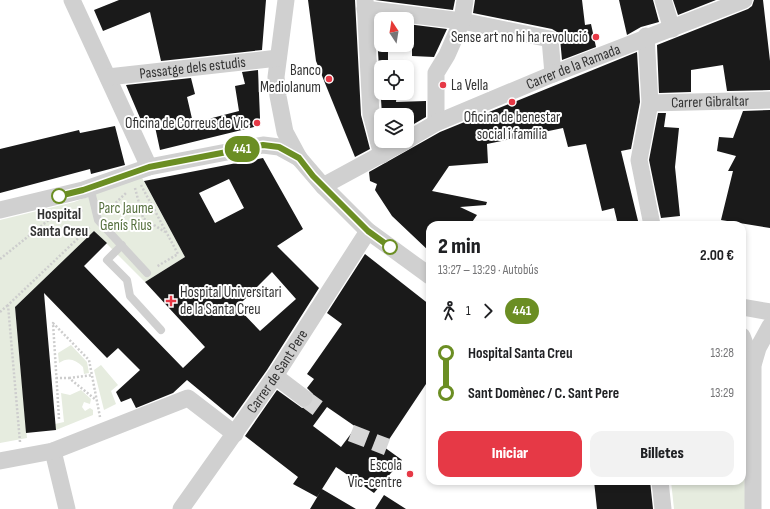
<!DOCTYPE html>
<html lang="es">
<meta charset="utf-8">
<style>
:root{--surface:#fff;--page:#f2f2f2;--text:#202124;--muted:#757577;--accent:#e63946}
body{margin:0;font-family:"Sofia Sans Condensed",sans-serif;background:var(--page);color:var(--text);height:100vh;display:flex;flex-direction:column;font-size:15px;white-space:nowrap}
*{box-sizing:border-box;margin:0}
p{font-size:13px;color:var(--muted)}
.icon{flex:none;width:22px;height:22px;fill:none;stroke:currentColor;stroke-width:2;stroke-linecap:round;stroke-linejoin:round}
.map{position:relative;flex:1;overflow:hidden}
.drawer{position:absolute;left:426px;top:221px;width:320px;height:264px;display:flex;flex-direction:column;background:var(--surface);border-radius:12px;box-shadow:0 2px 6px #0003}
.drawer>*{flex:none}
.badge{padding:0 8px;border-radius:13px;font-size:14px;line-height:26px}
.needle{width:26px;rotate:348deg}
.tools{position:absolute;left:374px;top:12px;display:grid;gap:8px}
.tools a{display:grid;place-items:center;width:40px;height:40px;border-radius:8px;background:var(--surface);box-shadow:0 2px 6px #0003;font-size:20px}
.map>.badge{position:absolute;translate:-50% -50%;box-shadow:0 0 0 2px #fff}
.legs{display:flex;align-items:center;gap:6px;height:44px;padding:0 12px;font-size:13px}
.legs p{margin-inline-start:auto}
.overview{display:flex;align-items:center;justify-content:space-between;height:68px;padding:0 12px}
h1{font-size:22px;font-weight:800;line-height:30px}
.primary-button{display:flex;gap:8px;margin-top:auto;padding:8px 12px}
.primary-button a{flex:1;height:46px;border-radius:12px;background:var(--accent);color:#fff;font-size:16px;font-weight:800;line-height:46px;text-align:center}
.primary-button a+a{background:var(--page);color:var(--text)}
ul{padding:0 12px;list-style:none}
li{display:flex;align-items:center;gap:14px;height:40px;font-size:15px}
li i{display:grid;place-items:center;width:6px;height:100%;margin:0 5px;background:currentColor}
li i::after{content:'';width:10px;height:10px;margin:-5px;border:3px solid;border-radius:50%;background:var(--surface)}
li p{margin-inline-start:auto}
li:first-child i{background:linear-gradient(#0000 50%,currentColor 0)}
li:last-child i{background:linear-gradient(currentColor 50%,#0000 0)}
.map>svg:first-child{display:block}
</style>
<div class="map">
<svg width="770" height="509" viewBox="0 0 770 509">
<rect width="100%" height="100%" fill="#fff"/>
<path fill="#e6ecdf" d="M 141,176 L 185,257 L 145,282 L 94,231 L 15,307 L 27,438 L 0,443 L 0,220 L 74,202 Z
M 71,345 L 87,362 L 89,373 L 84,374 L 83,367 C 75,359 68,357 59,363 L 58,353 Z
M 742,362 L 744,371 L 745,509 L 674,509 L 671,481 L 742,481 Z
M 101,365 L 118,385 L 111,391 L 116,404 L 104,410 L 94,370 Z
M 81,390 L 91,399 L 90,404 L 84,402 L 82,407 L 85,411 L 90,408 L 93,410 L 93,415 L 56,430 L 55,424 L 64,422 L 61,393 L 70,395 Z"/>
<path fill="#1a1a1a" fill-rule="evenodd" d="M 119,0 L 266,0 L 262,50 L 161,61 L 150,12 L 103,31 L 94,10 Z
M 308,0 L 355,0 L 361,115 L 370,149 L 355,157 L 316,61 Z
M 375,0 L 455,0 L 453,10 Z
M 475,0 L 582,0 L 585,25 L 591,24 L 596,47 L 562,60 L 560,38 L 557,32 L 552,29 L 473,13 Z
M 619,0 L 653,0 L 659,22 L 641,27 L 627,35 Z
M 673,0 L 716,0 L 678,15 Z
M 754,0 L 763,0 L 770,61 L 770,90 L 727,91 L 723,65 L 691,70 L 691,92 L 659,93 L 657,45 L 748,9 L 752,6 Z
M 376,20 L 381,21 L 381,45 L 388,45 L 388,67 L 381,67 L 381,93 L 397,93 L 396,102 L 426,101 L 426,117 L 407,128 L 407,115 L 382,115 Z
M 407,24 L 447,29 L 434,57 L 412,56 L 412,48 L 407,48 Z
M 637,52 L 640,102 L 631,149 L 621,151 L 639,225 L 618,225 L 614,208 L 602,211 L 586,144 L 568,147 L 563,128 L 487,144 L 488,163 L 449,166 L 432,191 L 487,202 L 486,205 L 460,207 L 477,215 L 470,225 L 430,225 L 430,252 L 392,216 L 375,190 L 377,184 L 370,181 L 369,172 L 440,132 Z
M 258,70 L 260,118 L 254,127 L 160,150 L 154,122 L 143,125 L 126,85 L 191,78 L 195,94 L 187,97 L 193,123 L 239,111 L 235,86 L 245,84 L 242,72 Z
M 770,110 L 770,228 L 721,220 L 733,171 L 728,171 L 736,156 L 717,151 L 719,137 L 733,138 L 743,111 Z
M 658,113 L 666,113 L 664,127 L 679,128 L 675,167 L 680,216 L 661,218 L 658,204 L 649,160 Z
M 115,126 L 125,165 L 91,174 L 90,169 L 0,193 L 0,149 L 79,130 L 80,133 Z
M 263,158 L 303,229 L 277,246 L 319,288 L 267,370 L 233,418 L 187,380 L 173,393 L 136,408 L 131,398 L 121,402 L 116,392 L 140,370 L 118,348 L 107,358 L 44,293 L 56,430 L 26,433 L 15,307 L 94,231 L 107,243 L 84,266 L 183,368 L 205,347 L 145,282 L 185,257 L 144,181 ZM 229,179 L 244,208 L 215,223 L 199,193 ZM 272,272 L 296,299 L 260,331 L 237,307 Z
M 365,254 L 430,305 L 430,378 L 384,447 L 402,460 L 374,493 L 336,467 L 317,497 L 293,484 L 298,477 L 245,436 L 277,390 L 302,408 L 308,407 L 312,404 L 313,394 L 307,388 L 314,379 L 307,374 L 342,324 L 327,313 ZM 327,407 L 356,427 L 341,447 L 313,426 Z
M 594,481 L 650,481 L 653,509 L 597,509 Z
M 322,489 L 356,509 L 310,509 Z
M 384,495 L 406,509 L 375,509 Z"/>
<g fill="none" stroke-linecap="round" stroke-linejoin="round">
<path stroke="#d6d6d6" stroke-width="17" stroke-dasharray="17 8" stroke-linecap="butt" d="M 304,398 L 323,412
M 351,433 L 387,447"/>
<path stroke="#cdcdcd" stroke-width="2.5" stroke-dasharray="2 2" stroke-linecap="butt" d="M 141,185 L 178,254 L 156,267
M 135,188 L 143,218 L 165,232
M 107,211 L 126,193
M 0,259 L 51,218 L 84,210
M 0,312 L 8,305
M 56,378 L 69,378 L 96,400
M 69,378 L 92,375
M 59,419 L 53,323 L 89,360 L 100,417
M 20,442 L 8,305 L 90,227"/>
<path stroke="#d0d0d0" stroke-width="8" d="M 90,187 L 98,220 L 147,273
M 122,245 L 107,260 L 127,280 L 130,296 L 161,330"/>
<g stroke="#d0d0d0" stroke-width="17">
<path d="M 72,0 L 149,167"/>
<path d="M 286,0 L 276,77 L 278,96 L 285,132 L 299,158 L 323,186 L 368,231 L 430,276"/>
<path d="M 365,0 L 371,114 L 382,155"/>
<path d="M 663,0 L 672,29"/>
<path d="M 365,9 L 462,21 L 550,39 L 553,74"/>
<path d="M 646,36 L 650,103 L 639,160 L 652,225"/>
<path id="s1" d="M 108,77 L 278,58"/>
<path id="s2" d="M 650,103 L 770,100"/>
<path d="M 436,123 L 436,73 L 447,55 L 462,21 L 465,0"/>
<path id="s3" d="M 407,140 L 436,123 L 553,74 L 744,0"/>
<path d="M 323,186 L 406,141"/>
<path d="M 0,210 L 83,190 L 149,167 L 263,145 L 279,147 L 299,158"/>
<path d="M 742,307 L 770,312"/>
<path d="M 742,336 L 753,365"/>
<path d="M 275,376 L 304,398"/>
<path d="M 53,451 L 67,509"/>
<path d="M 0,461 L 53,451 L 188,398 L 235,434"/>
<path d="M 660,481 L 663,509"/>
<path id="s4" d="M 181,509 L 275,376 L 368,231"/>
<path d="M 753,509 L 753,365 L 758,348 L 770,326"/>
</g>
</g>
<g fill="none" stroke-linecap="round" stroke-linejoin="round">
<g stroke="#fff" stroke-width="9">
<path id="line-1" d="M 59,196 L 83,190 L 149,167 L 263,145 L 279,147 L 299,158 L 313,176 L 368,231 L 390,247"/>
</g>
<use href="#line-1" stroke="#6b8e23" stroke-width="6"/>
</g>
<g fill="#e63946" stroke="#fff" stroke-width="1.5">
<circle cx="596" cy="37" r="4"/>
<circle cx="329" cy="79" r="4"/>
<circle cx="443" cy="85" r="4"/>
<circle cx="512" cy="102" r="4"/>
<circle cx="257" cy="123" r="4"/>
<path d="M169 295h4v4h4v4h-4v4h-4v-4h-4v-4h4z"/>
<circle cx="410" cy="474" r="4"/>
</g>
<g fill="#fff" stroke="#6b8e23" stroke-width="2">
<circle cx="59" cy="196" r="7"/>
<circle cx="390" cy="247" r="7"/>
</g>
<g text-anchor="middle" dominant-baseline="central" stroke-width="4" stroke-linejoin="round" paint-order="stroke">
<g font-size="15" fill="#333" stroke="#fff" text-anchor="end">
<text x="588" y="37">Sense art no hi ha revolució</text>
<text x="321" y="70">Banco<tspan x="321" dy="17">Mediolanum</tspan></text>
<text x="451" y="85" text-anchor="start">La Vella</text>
<text x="512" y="117" text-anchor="middle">Oficina de benestar<tspan x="512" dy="17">social i família</tspan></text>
<text x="249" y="123">Oficina de Correus de Vic</text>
<text x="180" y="292" text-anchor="start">Hospital Universitari<tspan x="180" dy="17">de la Santa Creu</tspan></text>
<text x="402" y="465">Escola<tspan x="402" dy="17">Vic-centre</tspan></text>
</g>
<g font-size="15" fill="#333" stroke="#fff">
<text stroke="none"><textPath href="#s3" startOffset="182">Carrer de la Ramada</textPath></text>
<text stroke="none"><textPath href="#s1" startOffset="85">Passatge dels estudis</textPath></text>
<text stroke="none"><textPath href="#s2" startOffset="60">Carrer Gibraltar</textPath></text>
<text stroke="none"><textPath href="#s4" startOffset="168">Carrer de Sant Pere</textPath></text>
</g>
<g font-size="15" fill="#56703f" stroke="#fff">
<text x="126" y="208">Parc Jaume<tspan x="126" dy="17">Genís Rius</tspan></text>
</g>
<g font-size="15" font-weight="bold" fill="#333" stroke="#fff">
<text x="59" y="214">Hospital<tspan x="59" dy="17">Santa Creu</tspan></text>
</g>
</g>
</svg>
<div class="tools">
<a><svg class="needle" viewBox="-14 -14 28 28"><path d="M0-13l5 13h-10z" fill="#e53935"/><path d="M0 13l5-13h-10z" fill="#757577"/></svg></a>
<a><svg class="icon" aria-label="locate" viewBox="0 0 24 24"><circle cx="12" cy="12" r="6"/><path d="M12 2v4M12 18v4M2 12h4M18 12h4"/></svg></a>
<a><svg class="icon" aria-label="layers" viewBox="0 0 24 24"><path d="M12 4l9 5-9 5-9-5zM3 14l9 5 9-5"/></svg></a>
</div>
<b class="badge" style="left:242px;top:149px;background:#6b8e23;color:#fff">441</b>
<section class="drawer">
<div class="overview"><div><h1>2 min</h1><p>13:27 – 13:29 · Autobús</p></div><b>2.00 €</b></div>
<div class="legs"><svg class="icon" aria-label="walk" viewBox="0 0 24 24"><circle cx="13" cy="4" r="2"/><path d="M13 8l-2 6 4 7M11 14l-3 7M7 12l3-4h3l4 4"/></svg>1<svg class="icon" aria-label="forward" viewBox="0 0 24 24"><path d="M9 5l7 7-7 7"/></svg><b class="badge" style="background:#6b8e23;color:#fff">441</b></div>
<ul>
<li><i style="color:#6b8e23"></i><b>Hospital Santa Creu</b><p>13:28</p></li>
<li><i style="color:#6b8e23"></i><b>Sant Domènec / C. Sant Pere</b><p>13:29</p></li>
</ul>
<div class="primary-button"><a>Iniciar</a><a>Billetes</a></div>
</section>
</div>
